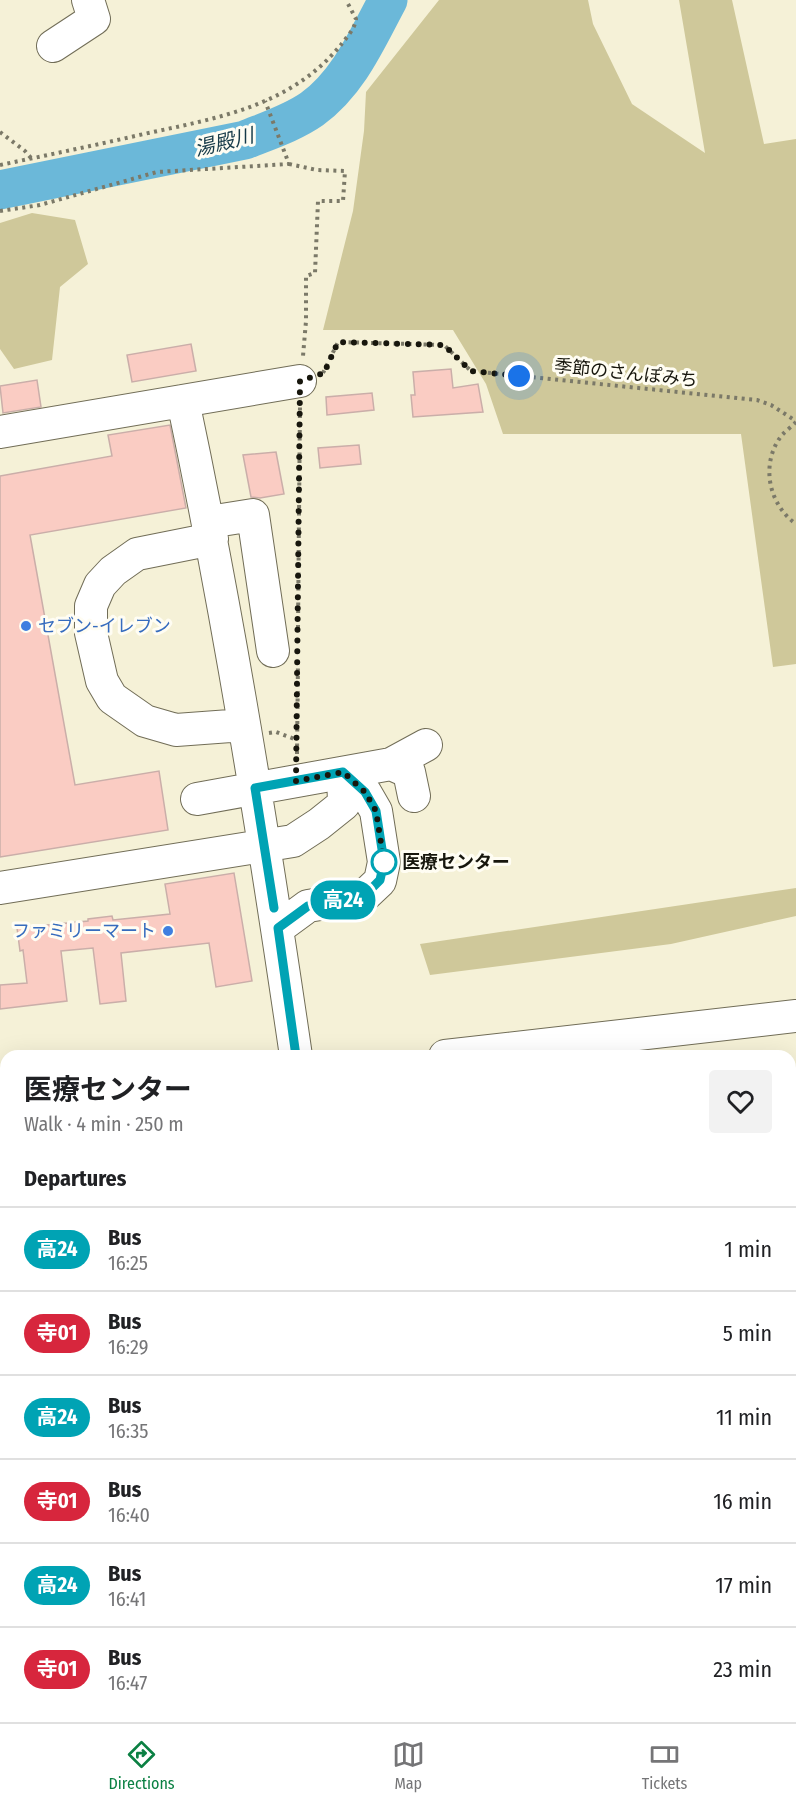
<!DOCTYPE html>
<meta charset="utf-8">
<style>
:root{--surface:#fff;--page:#f2f2f2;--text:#202124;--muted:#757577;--line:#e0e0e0;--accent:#0b8043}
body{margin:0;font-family:"Fira Sans Condensed","Noto Sans JP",sans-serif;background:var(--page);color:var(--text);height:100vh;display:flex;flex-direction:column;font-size:22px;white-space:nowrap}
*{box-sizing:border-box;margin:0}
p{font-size:20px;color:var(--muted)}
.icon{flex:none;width:33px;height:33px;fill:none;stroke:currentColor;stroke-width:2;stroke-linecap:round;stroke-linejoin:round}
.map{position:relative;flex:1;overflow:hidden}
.drawer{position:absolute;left:0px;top:1050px;width:796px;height:672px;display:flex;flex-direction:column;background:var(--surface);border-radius:18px 18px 0 0;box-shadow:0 6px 24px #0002}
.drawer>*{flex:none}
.badge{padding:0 12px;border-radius:20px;font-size:21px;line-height:39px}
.you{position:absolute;width:30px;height:30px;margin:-15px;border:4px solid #fff;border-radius:50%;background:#1a73e8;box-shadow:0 0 0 9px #1a73e833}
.map>.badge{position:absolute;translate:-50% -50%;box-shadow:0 0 0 3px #fff}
h2{padding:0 24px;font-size:22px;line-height:54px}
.round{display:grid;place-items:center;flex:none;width:63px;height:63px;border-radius:6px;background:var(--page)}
.overview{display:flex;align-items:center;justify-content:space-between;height:102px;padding:0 24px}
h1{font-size:28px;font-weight:700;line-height:45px}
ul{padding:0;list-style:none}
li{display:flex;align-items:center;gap:18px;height:84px;padding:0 24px;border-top:2px solid var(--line)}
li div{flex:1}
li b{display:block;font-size:22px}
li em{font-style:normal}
li .badge{min-width:66px;font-weight:700;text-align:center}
.dock{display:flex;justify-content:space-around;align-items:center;height:84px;border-top:2px solid var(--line);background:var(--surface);font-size:16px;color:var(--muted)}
.dock a{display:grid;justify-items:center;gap:3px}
.dock .selected{color:var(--accent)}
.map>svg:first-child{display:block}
</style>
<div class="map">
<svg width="796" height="1722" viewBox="0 0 796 1722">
<rect width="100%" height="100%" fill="#f5f1d7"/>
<path fill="#cfc89a" d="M 439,0 L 588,0 L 593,24 L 632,104 L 705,153 L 679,0 L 732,0 L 764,144 L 796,139 L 796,664 L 773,667 L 741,434 L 503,434 L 486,384 L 453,330 L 323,330 L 353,211 L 364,131 L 366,92 Z
M 32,213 L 75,220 L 88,264 L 60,287 L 52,360 L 14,369 L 0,349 L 0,223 Z
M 796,888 L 796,916 L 671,944 L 430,975 L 420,944 Z
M 791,1629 L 796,1634 L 796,1722 L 432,1722 L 431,1716 L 790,1716 Z
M 6,1654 L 6,1716 L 78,1716 L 79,1722 L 0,1722 L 0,1655 Z
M 145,1716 L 224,1716 L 203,1722 L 145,1722 Z"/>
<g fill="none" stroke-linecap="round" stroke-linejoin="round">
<path stroke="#6bb8d9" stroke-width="39" d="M 0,190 L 245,140 C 267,131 292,123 312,109 C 349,82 367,39 388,0"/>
</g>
<path fill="#faccc3" stroke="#caaea9" stroke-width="1.5" d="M 191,344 L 196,371 L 132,382 L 127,355 Z
M 451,369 L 453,388 L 478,384 L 483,412 L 413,417 L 411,395 L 415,395 L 413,372 Z
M 37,380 L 41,407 L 3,413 L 0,386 Z
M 372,393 L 374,410 L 327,415 L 326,397 Z
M 170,425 L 186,508 L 30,535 L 75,785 L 159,771 L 168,830 L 0,857 L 0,476 L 112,456 L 108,435 Z
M 359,445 L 361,464 L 320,468 L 318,448 Z
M 276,452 L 284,494 L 260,498 L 251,497 L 243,455 Z
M 234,873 L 252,981 L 216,987 L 209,943 L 121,953 L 126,1001 L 100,1004 L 93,948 L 61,951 L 67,1001 L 0,1009 L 0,985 L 27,983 L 23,950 L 20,951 L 17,928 L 88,921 L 88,919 L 112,916 L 113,920 L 170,914 L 165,884 Z"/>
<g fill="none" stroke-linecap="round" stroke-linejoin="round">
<g stroke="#716d57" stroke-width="34">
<path id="minor" d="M 53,46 L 94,19 L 88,0
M 183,401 C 229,618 264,837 296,1056
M 0,432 L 300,381
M 209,522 L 253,515 L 273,651
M 212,539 L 137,554 L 113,571 L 100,585 L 91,606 L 91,633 L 102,681 L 112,698 L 145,721 L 176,730 L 244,725
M 391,764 L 409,772 L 414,796
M 197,799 L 391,764 L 426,745
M 0,888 L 293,841 L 319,824 L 344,804 L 343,773
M 278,928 L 308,906 L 363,897 L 380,881 L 384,862 L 376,811 L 365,792 L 343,773
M 445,1056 L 796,1016
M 0,1132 L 6,1131
M 412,1716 L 413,1722"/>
</g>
<path stroke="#7b7968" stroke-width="4" stroke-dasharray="3 4.5" stroke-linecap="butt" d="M 0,132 L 25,151 L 31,158
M 289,164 L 317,170 L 345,171 L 343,201 L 318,201 L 315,273 L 306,276 L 306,321 L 303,356
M 0,165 C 48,155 96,145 144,134 C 217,118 289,107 340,46 C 346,38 355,29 356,19 L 346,0
M 0,211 L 40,205 L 157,172 L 289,164 L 265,101
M 323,373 L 338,342 L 444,345 L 471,371 L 757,400 L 771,405 L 796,421
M 796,422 C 792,426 786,431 782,435 C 760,463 768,504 796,524
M 298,628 L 300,405
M 269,733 L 276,732 L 297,740
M 297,754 L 298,660"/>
<use href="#minor" stroke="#fff" stroke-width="32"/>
</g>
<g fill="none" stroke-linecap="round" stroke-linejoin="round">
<g stroke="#fff" stroke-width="14">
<path id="line" d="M 274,908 L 255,788 L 343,772 L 365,792 L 376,811 L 384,862 L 380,880 L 363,897 L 308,906 L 278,928 L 296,1056"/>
</g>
<use href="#line" stroke="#00a3b4" stroke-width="9"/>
<path stroke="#17160d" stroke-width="6" stroke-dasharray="0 10.8" d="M 384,862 L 376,811 L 365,792 L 343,772 L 296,781 L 300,381 L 324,373 L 338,342 L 444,345 L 471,371 L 519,376"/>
</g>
<g fill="#3f7fe0" stroke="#fffdf3" stroke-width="2">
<circle cx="26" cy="626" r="6"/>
<circle cx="168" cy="931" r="6"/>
</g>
<circle fill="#fff" stroke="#00a3b4" stroke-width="3" cx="384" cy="862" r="12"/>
<g text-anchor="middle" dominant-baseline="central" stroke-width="6" stroke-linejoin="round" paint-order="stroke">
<g font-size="18" fill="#17160d" stroke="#fffdf3">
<text transform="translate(626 373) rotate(6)">季節のさんぽみち</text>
</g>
<g font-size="18" fill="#366cbe" stroke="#fffdf3" text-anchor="start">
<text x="38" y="626">セブン-イレブン</text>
<text x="156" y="931" text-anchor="end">ファミリーマート</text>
</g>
<g font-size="18" font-weight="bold" fill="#17160d" stroke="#fffdf3" text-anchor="start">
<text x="402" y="862">医療センター</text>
</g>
<g font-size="20" font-style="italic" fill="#163a48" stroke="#fffdf3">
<text transform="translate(224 142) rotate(-14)">湯殿川</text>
</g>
</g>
</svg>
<div class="you" style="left:519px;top:376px"></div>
<b class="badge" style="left:343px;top:900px;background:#00a3b4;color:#fff">高24</b>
<section class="drawer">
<div class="overview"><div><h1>医療センター</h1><p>Walk · 4 min · 250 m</p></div><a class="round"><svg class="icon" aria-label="heart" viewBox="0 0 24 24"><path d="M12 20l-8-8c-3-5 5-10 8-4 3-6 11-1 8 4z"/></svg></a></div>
<h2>Departures</h2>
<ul>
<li><span class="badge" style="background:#00a3b4;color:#fff">高24</span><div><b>Bus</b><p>16:25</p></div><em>1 min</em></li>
<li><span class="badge" style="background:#d7263d;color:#fff">寺01</span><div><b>Bus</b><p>16:29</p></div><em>5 min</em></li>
<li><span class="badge" style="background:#00a3b4;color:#fff">高24</span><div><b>Bus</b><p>16:35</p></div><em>11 min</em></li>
<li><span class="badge" style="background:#d7263d;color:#fff">寺01</span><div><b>Bus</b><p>16:40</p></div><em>16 min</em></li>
<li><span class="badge" style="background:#00a3b4;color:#fff">高24</span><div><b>Bus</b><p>16:41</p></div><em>17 min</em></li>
<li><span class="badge" style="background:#d7263d;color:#fff">寺01</span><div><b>Bus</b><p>16:47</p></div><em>23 min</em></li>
</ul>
</section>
</div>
<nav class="dock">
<a class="selected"><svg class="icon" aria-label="directions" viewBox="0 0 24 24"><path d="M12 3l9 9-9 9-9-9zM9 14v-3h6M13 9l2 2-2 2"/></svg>Directions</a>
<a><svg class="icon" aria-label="map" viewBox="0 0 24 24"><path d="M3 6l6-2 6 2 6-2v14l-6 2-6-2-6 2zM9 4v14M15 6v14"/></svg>Map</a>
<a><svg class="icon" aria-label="tickets" viewBox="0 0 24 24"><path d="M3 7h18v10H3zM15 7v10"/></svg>Tickets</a>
</nav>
